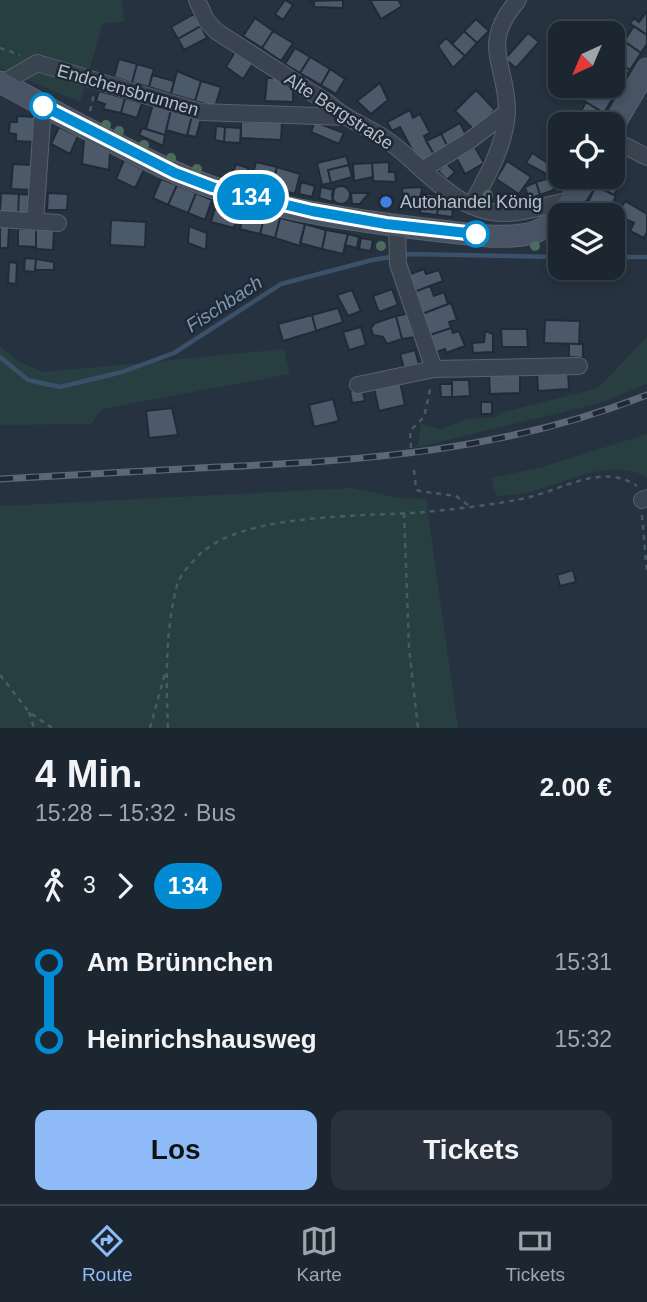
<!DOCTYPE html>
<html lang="de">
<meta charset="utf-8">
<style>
:root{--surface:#1c2630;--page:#29323c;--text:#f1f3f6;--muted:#a0a5ab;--line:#3a434c;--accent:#8ebaf8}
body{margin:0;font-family:Helvetica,sans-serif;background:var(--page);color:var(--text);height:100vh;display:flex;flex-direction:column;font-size:26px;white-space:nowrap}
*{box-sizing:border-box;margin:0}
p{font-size:23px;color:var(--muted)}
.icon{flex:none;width:38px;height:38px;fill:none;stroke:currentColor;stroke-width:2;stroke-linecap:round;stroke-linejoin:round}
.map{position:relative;height:728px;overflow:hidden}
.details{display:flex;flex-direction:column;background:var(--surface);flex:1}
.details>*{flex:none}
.badge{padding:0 14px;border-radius:23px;font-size:24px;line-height:46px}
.needle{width:46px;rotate:224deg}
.buttons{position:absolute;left:548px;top:21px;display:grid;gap:14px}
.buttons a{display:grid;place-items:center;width:77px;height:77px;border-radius:14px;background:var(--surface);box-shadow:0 4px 10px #0003,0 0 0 2px var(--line);font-size:35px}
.map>.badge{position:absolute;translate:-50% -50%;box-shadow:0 0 0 4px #fff}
.legs{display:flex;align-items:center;gap:10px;height:77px;padding:0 35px;font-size:23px}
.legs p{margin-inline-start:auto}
.head{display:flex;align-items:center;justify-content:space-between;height:119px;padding:0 35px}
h1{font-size:38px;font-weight:800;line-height:52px}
.action{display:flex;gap:14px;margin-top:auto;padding:14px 35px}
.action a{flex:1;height:80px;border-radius:14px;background:var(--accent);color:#111;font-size:28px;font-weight:800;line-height:80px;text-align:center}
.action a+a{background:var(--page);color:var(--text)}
ul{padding:0 35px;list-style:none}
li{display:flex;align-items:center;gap:24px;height:77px;font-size:26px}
li i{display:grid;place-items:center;width:10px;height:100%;margin:0 9px;background:currentColor}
li i::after{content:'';width:18px;height:18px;margin:-9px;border:5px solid;border-radius:50%;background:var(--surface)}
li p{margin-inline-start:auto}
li:first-child i{background:linear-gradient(#0000 50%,currentColor 0)}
li:last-child i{background:linear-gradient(currentColor 50%,#0000 0)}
.tab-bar{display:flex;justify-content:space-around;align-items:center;height:98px;border-top:2px solid var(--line);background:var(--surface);font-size:19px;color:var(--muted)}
.tab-bar a{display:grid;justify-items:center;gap:4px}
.tab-bar .current{color:var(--accent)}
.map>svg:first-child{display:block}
</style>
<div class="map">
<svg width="647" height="728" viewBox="0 0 647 728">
<rect width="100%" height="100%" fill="#263240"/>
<path fill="#283f41" d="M 0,0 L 122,0 L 124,22 L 103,23 L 80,102 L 0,68 Z
M 647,337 L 647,384 L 601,403 L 418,447 L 421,424 L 440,429 L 467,419 L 498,417 L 500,413 L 598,388 Z
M 0,346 L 19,362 L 45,372 L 284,349 L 290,374 L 102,409 L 91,424 L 0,425 Z
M 647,434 L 647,477 C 608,457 568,483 529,492 C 519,495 507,495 496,496 L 491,478 L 542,467 Z
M 352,488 L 399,498 L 426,499 L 458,728 L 0,728 L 0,506 Z"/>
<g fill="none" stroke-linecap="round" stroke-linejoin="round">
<path stroke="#3b5069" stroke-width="4.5" d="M 612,257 L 647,257
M 0,357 L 28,380 L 60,387 L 122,372 L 174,353 L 281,284 L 372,260 L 410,254 L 560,257"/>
</g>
<path fill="#4c5969" stroke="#212b37" stroke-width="2" d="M 285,0 L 293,5 L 283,20 L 275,14 Z
M 343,0 L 343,8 L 314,7 L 314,1 L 309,1 Z
M 370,0 L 398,0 L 402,6 L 381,19 Z
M 647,11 L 647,35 L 630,24 L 634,18 L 639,22 Z
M 194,14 L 201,26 L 178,39 L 171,27 Z
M 255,18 L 273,31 L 262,48 L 243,36 Z
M 476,19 L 489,31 L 477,43 L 464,31 Z
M 201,26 L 207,38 L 184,50 L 178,39 Z
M 634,26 L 647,35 L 647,44 L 641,53 L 624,41 Z
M 273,31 L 293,43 L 281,61 L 262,48 Z
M 464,31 L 477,43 L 465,56 L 452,44 Z
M 528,33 L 539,42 L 516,68 L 505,59 Z
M 446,38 L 465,56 L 453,68 L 438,46 Z
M 625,42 L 641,53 L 630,70 L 614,59 Z
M 295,48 L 310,57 L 300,73 L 285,64 Z
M 236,50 L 254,62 L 243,79 L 226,67 Z
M 310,57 L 330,69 L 321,85 L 300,73 Z
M 119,59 L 137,64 L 132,83 L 114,77 Z
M 614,59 L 630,70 L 621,83 L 612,78 Z
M 137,64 L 154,69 L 149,87 L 132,83 Z
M 330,69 L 345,79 L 336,94 L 321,85 Z
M 177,71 L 201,81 L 195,101 L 171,94 Z
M 152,75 L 174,81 L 171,94 L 149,87 Z
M 267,78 L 276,78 L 293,87 L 293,102 L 265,101 Z
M 201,81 L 221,87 L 215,107 L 195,101 Z
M 380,83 L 388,100 L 371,114 L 357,101 Z
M 593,86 L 609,86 L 617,91 L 604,113 L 584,101 Z
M 476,90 L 495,110 L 474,130 L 455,111 Z
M 99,91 L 125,98 L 121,113 L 103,109 L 105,104 L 96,101 Z
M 125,98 L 142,103 L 137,118 L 121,113 Z
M 586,102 L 604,113 L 598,124 L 574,124 Z
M 153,104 L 171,110 L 165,135 L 146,129 Z
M 171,110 L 192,116 L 187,136 L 166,130 Z
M 410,110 L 413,118 L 420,114 L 430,133 L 424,136 L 434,155 L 419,163 L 400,127 L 392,131 L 387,122 Z
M 555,113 L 575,124 L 560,124 L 560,136 L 547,128 Z
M 17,116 L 35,117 L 33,142 L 16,141 L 16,134 L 9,133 L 10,122 L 17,122 Z
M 192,116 L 201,119 L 196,137 L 187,135 Z
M 241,122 L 282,122 L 281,140 L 241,138 Z
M 315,122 L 344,133 L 339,144 L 311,132 Z
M 460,123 L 467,137 L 448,147 L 441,134 Z
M 216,126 L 225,127 L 224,142 L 215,140 Z
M 59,127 L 78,136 L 70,154 L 51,144 Z
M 225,127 L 241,128 L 240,143 L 224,142 Z
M 142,128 L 165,135 L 163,146 L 139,135 Z
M 441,134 L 448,147 L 434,155 L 426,141 Z
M 84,139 L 110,152 L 109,170 L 82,164 Z
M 475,147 L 484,163 L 465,174 L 456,157 Z
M 532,153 L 554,167 L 550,176 L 526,163 Z
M 346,156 L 349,165 L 328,170 L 331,183 L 322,185 L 317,163 Z
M 560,158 L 560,177 L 573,177 L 568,186 L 550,176 Z
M 124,160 L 144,170 L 135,188 L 116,179 Z
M 507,161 L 531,177 L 519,194 L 496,179 Z
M 256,162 L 277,167 L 272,187 L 251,182 Z
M 389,162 L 389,172 L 395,172 L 396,182 L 373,181 L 372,163 Z
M 372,163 L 373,177 L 354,181 L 353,164 Z
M 446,163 L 455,172 L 447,180 L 438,171 Z
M 13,164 L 32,165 L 30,190 L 11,189 Z
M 236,164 L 248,168 L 245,180 L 232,176 Z
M 349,165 L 352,177 L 331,183 L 328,170 Z
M 277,167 L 300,174 L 295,194 L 272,187 Z
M 612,173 L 623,179 L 614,195 L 596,186 L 601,177 L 612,177 Z
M 550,178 L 554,190 L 540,195 L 536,182 Z
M 161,179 L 177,185 L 168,205 L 153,198 Z
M 301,182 L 315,186 L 312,197 L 299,194 Z
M 536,182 L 540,195 L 529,199 L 525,187 Z
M 177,185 L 196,193 L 188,213 L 168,205 Z
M332 195a9 9 0 1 1 18 0a9 9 0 1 1-18 0Z
M 596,186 L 616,196 L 607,215 L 594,215 L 584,210 Z
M 321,187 L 334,190 L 332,202 L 319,198 Z
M 422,187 L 420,204 L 403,198 L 402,188 Z
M 1,193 L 19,194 L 18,214 L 0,213 Z
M 48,193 L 68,194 L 67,210 L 47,210 Z
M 196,193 L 212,200 L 205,220 L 188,213 Z
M 351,193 L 369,193 L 360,204 L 352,204 Z
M 421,193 L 439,195 L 437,215 L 420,213 Z
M 19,194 L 30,195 L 29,215 L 18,214 Z
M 439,200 L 454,202 L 452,217 L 437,215 Z
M 217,201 L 239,207 L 234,228 L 211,222 Z
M 625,201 L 647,214 L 647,232 L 644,238 L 630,231 L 634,223 L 617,215 Z
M 244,208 L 265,214 L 260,234 L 240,229 Z
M 265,214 L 280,218 L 275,238 L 260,234 Z
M 280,218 L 305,224 L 300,246 L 275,238 Z
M 111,220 L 146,222 L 145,247 L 110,245 Z
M 305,224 L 326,230 L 322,249 L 300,243 Z
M 0,226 L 9,227 L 8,248 L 0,248 Z
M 189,226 L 207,233 L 206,250 L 188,243 Z
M 18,229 L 36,229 L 36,247 L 18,246 Z
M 36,229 L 54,230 L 53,250 L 36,249 Z
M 326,230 L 348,234 L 343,254 L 322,249 Z
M 348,234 L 359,237 L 357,248 L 345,245 Z
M 361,238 L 373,240 L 371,251 L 359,249 Z
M 25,258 L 36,259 L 35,272 L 24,271 Z
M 36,259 L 54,262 L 54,270 L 35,270 Z
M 9,262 L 17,263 L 16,284 L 8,283 Z
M 424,269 L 426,274 L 439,270 L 443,281 L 414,292 L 408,275 Z
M 430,286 L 434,296 L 444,292 L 448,304 L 422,314 L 414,292 Z
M 392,289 L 398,305 L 379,312 L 373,296 Z
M 352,290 L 361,311 L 348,316 L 337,295 Z
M 451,303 L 457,320 L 449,322 L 451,328 L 430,335 L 422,314 Z
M 338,308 L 343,322 L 316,331 L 312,315 Z
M 411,313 L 418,332 L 413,333 L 415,337 L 402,339 L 396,316 Z
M 312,315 L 316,331 L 283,341 L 278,324 Z
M 396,316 L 402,339 L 387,344 L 383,337 L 373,335 L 371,328 L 375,323 Z
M 545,320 L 580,321 L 579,344 L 544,343 Z
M 361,327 L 366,345 L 349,350 L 343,332 Z
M 451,328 L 453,333 L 459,331 L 465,346 L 446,353 L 445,349 L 436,352 L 430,335 Z
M 501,329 L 527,329 L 528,347 L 502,347 Z
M 485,331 L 493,334 L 493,352 L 473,353 L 472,343 L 484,342 Z
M 569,344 L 583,344 L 583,358 L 569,357 Z
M 415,350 L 419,364 L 404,368 L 400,354 Z
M 568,372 L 569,389 L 538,391 L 537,373 Z
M 520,374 L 520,393 L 490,394 L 489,375 Z
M 452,380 L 469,380 L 470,396 L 452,397 Z
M 400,382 L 405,405 L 379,411 L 374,388 Z
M 440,384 L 452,384 L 452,397 L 441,397 Z
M 362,388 L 365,401 L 352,403 L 350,391 Z
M 333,399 L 339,421 L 314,427 L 309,405 Z
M 481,402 L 492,402 L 492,414 L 481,414 Z
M 172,408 L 178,435 L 149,438 L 146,411 Z
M 573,570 L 576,582 L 560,586 L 557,575 Z"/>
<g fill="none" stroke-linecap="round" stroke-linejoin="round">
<g stroke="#58626d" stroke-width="18">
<path id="street" d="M 197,0 L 206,20 L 216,31 L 328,103 C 346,120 367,126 387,140 C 423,165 456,214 505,213 C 528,213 551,203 574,200
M 3,83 L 37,63 L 201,112 L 344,117
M 612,139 L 647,157
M 430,165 L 469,141 L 507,112
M 472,204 C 487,177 505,145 507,113 C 508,64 478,46 518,0
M 0,219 L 58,223
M 35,222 L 43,106
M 397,226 L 398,264 L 434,369
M 358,385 L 434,369 L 579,366
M 642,500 L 647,498"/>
</g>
<g stroke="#58626d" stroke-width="23">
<path id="secondary" d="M 0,82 C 58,113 114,145 174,172 C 250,207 350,220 432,230 C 462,233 493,239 522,235 C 536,234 550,225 560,217
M 612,128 L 647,69
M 561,215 L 587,177"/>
</g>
<path stroke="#465c5e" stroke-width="2.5" stroke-dasharray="5 5" stroke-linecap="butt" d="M 0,48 L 20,55
M 90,111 L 94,94
M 411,448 L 410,431 L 424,417 L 431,385
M 414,470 L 416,489 L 419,491 L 456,496 L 468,505
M 404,513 L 409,648 L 418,728
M 642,515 L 647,574
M 0,675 L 29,712 L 52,728
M 29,712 L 34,728
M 150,728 L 165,673
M 168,728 C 166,681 165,631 177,585 C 179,576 192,562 199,555 C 243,512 366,517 425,512 C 456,509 501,504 530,497 C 565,488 604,463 637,486"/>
<use href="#street" stroke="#3a4450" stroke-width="16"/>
<use href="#secondary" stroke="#485363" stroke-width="21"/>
<g stroke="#5c6877" stroke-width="7">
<path id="rail" d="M 0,479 C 73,475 146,471 218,467 C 370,460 503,451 647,395"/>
</g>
<use href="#rail" stroke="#1e2935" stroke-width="4.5" stroke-dasharray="13" stroke-linecap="butt"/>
</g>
<g fill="#4d6c5e">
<circle cx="106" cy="125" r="5"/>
<circle cx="119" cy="131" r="5"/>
<circle cx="144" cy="145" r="5"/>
<circle cx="171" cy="158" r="5"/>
<circle cx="197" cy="169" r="5"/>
<circle cx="488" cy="195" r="5"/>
<circle cx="381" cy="246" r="5"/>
<circle cx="535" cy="246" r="5"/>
</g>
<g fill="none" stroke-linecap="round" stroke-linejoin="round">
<g stroke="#fff" stroke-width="16">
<path id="line-1" d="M 43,106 L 175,173 L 212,187 L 312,211 L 386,224 L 476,234"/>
</g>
<use href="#line-1" stroke="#008bd2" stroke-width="10"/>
</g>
<g fill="#fff" stroke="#008bd2" stroke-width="3.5">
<circle cx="43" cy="106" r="12"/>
<circle cx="476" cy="234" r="12"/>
</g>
<circle fill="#3f7fe0" stroke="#1e2935" stroke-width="2.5" cx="386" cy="202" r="7"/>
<g text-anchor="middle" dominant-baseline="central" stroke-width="5" stroke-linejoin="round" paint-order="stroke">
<g font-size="18" fill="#b6bfca" stroke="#1e2935">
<text transform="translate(128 90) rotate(16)">Endchensbrunnen</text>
<text transform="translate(339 111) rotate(33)">Alte Bergstraße</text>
</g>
<g font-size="18" fill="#b6bfca" stroke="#1e2935" text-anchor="start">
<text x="400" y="202">Autohandel König</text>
</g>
<g font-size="19" font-style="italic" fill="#7e96b2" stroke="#1e2935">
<text transform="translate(224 304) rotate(-33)">Fischbach</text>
</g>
</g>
</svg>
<div class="buttons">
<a><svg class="needle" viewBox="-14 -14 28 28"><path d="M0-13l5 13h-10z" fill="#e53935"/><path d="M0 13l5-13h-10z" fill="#a0a5ab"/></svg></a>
<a><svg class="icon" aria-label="locate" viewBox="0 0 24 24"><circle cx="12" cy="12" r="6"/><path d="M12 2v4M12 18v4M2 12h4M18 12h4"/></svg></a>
<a><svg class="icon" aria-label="layers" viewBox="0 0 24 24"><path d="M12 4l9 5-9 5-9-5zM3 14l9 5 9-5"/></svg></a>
</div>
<b class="badge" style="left:251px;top:197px;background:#008bd2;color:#fff">134</b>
</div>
<section class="details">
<div class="head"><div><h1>4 Min.</h1><p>15:28 – 15:32 · Bus</p></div><b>2.00 €</b></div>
<div class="legs"><svg class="icon" aria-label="walk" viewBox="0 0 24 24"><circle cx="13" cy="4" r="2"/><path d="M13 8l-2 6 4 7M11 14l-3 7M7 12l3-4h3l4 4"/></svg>3<svg class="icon" aria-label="forward" viewBox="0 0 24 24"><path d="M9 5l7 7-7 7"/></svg><b class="badge" style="background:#008bd2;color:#fff">134</b></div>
<ul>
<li><i style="color:#008bd2"></i><b>Am Brünnchen</b><p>15:31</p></li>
<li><i style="color:#008bd2"></i><b>Heinrichshausweg</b><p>15:32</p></li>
</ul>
<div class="action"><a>Los</a><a>Tickets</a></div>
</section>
<nav class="tab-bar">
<a class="current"><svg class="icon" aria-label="directions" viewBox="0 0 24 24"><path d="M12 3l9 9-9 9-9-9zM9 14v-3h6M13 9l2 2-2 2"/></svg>Route</a>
<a><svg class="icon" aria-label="map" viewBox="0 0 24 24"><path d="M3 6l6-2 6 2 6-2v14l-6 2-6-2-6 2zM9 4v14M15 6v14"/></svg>Karte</a>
<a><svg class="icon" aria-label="tickets" viewBox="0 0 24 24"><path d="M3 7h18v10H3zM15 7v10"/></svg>Tickets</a>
</nav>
